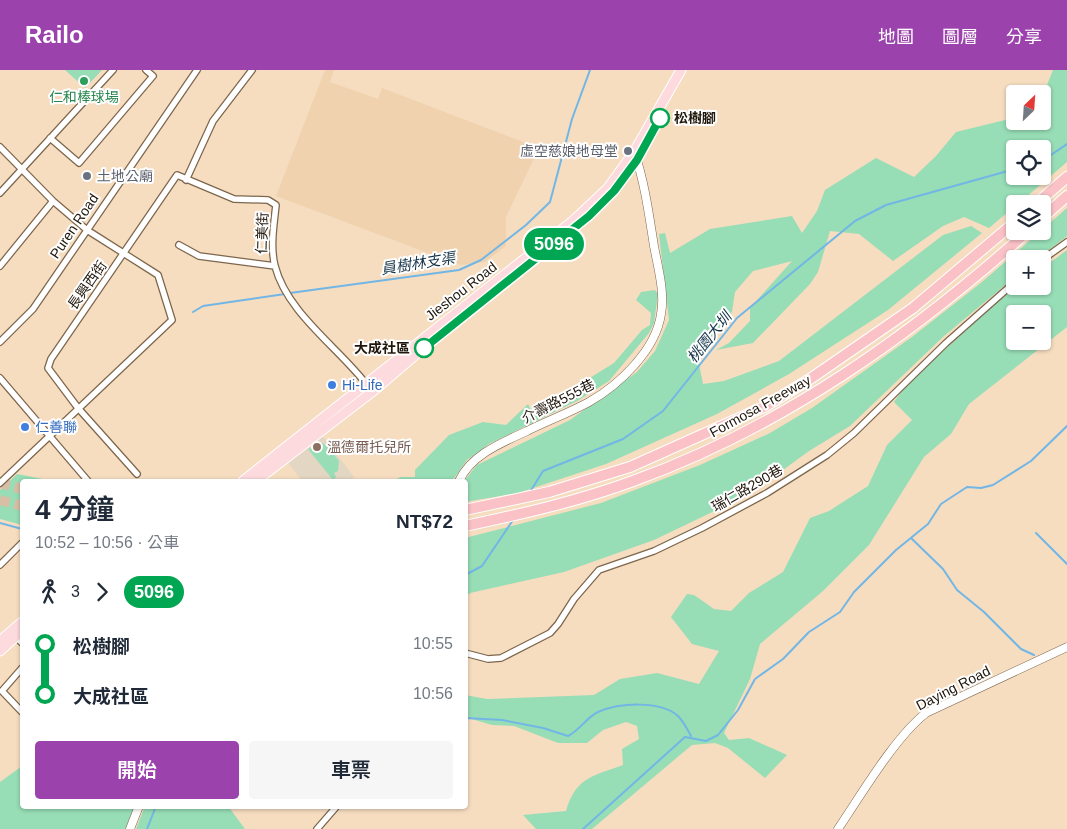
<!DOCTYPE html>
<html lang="zh-TW">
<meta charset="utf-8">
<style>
:root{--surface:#fff;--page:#f6f6f7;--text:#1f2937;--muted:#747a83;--accent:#9b42ad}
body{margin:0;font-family:Arial,"Noto Sans TC",sans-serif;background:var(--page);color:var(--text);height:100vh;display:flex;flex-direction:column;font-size:19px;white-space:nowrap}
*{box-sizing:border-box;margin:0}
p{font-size:16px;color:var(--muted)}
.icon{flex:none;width:28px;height:28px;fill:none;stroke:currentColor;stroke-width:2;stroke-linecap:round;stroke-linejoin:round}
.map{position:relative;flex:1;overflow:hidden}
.sheet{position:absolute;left:20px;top:409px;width:448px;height:330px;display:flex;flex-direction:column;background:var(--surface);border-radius:5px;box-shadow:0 1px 4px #0004}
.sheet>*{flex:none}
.badge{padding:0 10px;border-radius:16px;font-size:18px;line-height:32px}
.needle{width:32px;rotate:25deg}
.controls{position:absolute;left:1006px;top:15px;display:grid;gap:10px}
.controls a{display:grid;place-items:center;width:45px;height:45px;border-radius:5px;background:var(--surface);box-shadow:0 1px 4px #0004;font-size:25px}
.map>.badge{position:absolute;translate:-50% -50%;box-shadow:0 0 0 2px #fff}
.legs{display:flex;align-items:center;gap:8px;height:55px;padding:0 15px;font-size:16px}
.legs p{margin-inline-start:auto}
.headline{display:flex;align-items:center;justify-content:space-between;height:85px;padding:0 15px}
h1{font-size:28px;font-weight:600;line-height:38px}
.primary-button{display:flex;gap:10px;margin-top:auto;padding:10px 15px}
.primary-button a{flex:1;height:58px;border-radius:5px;background:var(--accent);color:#fff;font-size:20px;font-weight:600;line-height:58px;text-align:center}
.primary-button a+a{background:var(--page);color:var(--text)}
ul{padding:0 15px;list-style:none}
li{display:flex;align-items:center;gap:18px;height:50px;font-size:19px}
li i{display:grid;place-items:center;width:8px;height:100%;margin:0 6px;background:currentColor}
li i::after{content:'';width:12px;height:12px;margin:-6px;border:4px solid;border-radius:50%;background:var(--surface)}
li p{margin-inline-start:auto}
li:first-child i{background:linear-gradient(#0000 50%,currentColor 0)}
li:last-child i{background:linear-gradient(currentColor 50%,#0000 0)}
header{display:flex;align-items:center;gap:30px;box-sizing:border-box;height:70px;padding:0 25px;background:var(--accent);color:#fff}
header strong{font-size:24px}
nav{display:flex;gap:28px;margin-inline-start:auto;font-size:18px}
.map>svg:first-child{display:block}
</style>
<header>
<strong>Railo</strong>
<nav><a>地圖</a><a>圖層</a><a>分享</a></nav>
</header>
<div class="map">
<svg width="1067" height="759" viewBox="0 0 1067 759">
<rect width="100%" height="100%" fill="#f6ddc0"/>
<path fill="#f0d2ae" d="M 325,0 L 334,0 L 330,12 L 378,29 L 382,18 L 539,78 L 506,147 L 506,176 L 485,192 L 460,195 L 276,126 Z"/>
<path fill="#e3d6c2" d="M 321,364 L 354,407 L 348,411 L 302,411 L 286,390 Z"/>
<path fill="#97ddb6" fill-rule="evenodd" d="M 65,0 L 102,0 L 85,18 Z
M 1053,0 L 1067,0 L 1067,92 L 1018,134 L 1015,134 L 1015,136 L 989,158 L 964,147 L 943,156 L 893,191 L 859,164 L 830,161 L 818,202 L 810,214 L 753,273 L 716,280 L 729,273 L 750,251 L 750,238 L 792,191 L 753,201 L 735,222 L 732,242 L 704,278 L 699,294 L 703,314 L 724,311 L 779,291 L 943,165 L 971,156 L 982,163 L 888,240 L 789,304 L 717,344 L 606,394 L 518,423 L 465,432 L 464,411 L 477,395 L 570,350 L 637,302 L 655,281 L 669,250 L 659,164 L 665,163 L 670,183 L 710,159 L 792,146 L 802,163 L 817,141 L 825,120 L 876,88 L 914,107 L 936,86 L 956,62 L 1005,50 L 1015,43 L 1015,51 L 1042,51 L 1043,25 ZM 1015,79 L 1042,79 L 1042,106 L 1015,106 Z
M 1067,138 L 1067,166 L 1037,189 L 1015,189 L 1015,207 L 944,266 L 850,356 L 809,381 L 750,424 L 654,470 L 564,502 L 470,523 L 465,528 L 465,468 L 601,433 L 700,395 L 770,363 L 812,338 L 912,267 L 982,212 Z
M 1067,180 L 1067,257 L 969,334 L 951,364 L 924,387 L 869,475 L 823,521 L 760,574 L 750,609 L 724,663 L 729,670 L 749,668 L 787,685 L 765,708 L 728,678 L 715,673 L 692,675 L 592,759 L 536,759 L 523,745 L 566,741 C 576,707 593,706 623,695 L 622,679 L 639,669 L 637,656 L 626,652 L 603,660 L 587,673 L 558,673 L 514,656 L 492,655 L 465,647 L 465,625 L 487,629 L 594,625 L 620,609 L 657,603 L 699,614 L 719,581 L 692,574 L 671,547 L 687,524 L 694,525 L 714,539 L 731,541 L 749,523 L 783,502 L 810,448 L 829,441 L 868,416 L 887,375 L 912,350 L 894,332 L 905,316 L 992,236 L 1018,216 L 1042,216 L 1043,198 ZM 1015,244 L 1042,244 L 1042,271 L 1015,271 Z
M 655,220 L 658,224 L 654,253 L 649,263 L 609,311 L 577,331 L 489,374 L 467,390 L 452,411 L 392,411 L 401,407 L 415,407 L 415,400 L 449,365 L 483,352 L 506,355 L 528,334 L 532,342 L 541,338 L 614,293 L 642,260 L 650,255 L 651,243 L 636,230 L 641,222 Z
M 322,373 L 327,376 L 339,391 L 338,401 L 334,403 L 336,407 L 333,410 L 308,379 Z
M 17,404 L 53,411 L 22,411 L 22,455 L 0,449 L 0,420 Z
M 22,696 L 22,736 L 137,736 L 127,759 L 0,759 L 0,712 Z
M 145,736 L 228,736 L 245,759 L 136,759 Z"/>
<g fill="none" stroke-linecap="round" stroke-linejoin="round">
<path stroke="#72b6e6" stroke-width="2" d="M 1042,91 L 1067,74
M 290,223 L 459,200 L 481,190 L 526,155 L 550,132 L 572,49 L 590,0
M 193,242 L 203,236 L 285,224
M 530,422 L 543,401 L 623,369 L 663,341 L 737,248 L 855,151 L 886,135 L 1015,99
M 0,453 L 22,459
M 1036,463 L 1067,494
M 911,468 L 943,499 L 957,520 L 984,542 L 1021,579 L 1034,585
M 465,505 L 482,496 L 513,450
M 465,648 L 502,650 L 543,658 L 568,666 C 580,660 587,647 598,642 C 619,633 660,630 678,646 C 684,652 687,659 691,666
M 147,759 L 156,736
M 583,759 L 685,667 L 706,671 L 718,665 L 738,640 L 755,609 L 783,589 L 809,562 L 840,542 L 854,522 L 896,480 L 928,454 L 941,434 L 967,417 L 981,418 L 993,415 L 1031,391 L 1067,356"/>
<path stroke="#d6bfa5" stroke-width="10" stroke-dasharray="10 5" stroke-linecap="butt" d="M 0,413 L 22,419
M 0,430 L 22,436"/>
<g stroke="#7c664c" stroke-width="8">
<path id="street" d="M 50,68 L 79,93 L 153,6 L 146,0
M 0,77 L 53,131 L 87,160 L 158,205 L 172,250 L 0,413
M 186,110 L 213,51 L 252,0
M 0,123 L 113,0
M 179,175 L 199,186 L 275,196
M 1042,190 L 1067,172
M 0,196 L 53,131
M 0,272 L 33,239 L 197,0
M 0,308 L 88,411
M 137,404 L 78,338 L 48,298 L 51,289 L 177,105 L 234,129 L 268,130 L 276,135 C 274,154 270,177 275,196 C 287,243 339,278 367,315
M 0,495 L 22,473
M 16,567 L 22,573
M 465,583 L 488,589 L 501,588 L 550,563 L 558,554 L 574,529 L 599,500 L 654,481 L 702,458 L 767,423 L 827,385 L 854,363 L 946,273 L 1015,212
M 22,598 L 2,621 L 22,642
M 317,759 L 337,736"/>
</g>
<g stroke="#7c664c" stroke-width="9">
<path id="secondary" d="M 459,411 C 471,385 501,373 527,361 C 547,351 569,343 589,332 C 619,315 656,280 661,244 C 665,222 658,198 654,176 C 649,145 645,114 635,84
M 130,759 L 139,736
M 838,759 C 861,725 895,667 926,643 L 1067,577"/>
</g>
<g stroke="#fff" stroke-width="11">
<path id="primary" d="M 573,159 L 614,121 L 644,77
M 243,411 L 574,150 L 608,118 L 634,82 L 681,0
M 256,411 L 372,322 L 428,274 L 557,172
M 0,571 L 22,552
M 0,581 L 22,561"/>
</g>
<g stroke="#fff" stroke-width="12">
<path id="highway" d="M 1036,134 L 1067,107
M 1042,148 L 1067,126
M 465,440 L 549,422 L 630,397 L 764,337 L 810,309 L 913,238 L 1015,152
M 465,456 C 522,444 579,431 633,411 C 781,358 912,265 1028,161"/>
</g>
<use href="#street" stroke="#fff" stroke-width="5.5"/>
<use href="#secondary" stroke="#fff" stroke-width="8"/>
<use href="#primary" stroke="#fcdadd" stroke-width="9"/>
<use href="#highway" stroke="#fac2c6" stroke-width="10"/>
</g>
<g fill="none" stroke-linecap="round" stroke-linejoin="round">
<g stroke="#fff" stroke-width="11">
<path id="line-1" d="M 424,278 L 589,146 L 614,121 L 637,90 L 660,48"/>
</g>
<use href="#line-1" stroke="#00a651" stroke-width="8"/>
</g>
<circle fill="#2e9e5b" stroke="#fff" stroke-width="2" cx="84" cy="11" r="5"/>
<g fill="#fff" stroke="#00a651" stroke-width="2.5">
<circle cx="660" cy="48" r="9"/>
<circle cx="424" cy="278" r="9"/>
</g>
<g fill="#6b7280" stroke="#fff" stroke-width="2">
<circle cx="628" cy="81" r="5"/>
<circle cx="87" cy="106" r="5"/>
</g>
<g fill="#3f7fe0" stroke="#fff" stroke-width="2">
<circle cx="332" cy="315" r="5"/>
<circle cx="25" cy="357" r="5"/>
</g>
<circle fill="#8d6e63" stroke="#fff" stroke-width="2" cx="317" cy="377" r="5"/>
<g text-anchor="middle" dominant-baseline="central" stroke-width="4" stroke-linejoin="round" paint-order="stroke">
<g font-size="14" fill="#27864d" stroke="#fff">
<text x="84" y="27">仁和棒球場</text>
</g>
<g font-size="14" font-weight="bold" fill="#20170c" stroke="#fff" text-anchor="start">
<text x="674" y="48">松樹腳</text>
<text x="410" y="278" text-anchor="end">大成社區</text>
</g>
<g font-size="14" fill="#5b616d" stroke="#fff" text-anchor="end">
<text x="618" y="81">虛空慈娘地母堂</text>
<text x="97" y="106" text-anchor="start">土地公廟</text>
</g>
<g font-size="14" fill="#20170c" stroke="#fff">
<text transform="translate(74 156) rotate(-56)">Puren Road</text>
<text transform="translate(262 163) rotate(-88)">仁美街</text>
<text transform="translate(87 215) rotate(-55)">長興西街</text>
<text transform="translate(461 221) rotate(-38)">Jieshou Road</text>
<text transform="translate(558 331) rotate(-27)">介壽路555巷</text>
<text transform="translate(760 336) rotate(-29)">Formosa Freeway</text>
<text transform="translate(747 418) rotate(-30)">瑞仁路290巷</text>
<text transform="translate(953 618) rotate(-27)">Daying Road</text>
</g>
<g font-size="14" fill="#366cbe" stroke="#fff" text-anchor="start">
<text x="342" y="315">Hi-Life</text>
<text x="35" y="357">仁善聯</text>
</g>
<g font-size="14" fill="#785e54" stroke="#fff" text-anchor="start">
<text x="327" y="377">溫德爾托兒所</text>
</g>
<g font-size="15" font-style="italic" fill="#17354a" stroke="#fff">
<text transform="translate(418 193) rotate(-9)">員樹林支渠</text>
<text transform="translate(709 267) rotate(-51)">桃園大圳</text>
</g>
</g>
</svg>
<div class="controls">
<a><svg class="needle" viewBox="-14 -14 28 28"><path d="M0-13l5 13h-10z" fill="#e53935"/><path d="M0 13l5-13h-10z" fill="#747a83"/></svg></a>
<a><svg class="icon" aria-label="locate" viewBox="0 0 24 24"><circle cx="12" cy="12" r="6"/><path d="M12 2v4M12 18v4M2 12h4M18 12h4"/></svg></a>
<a><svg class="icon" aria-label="layers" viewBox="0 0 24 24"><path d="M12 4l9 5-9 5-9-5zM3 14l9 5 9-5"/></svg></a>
<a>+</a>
<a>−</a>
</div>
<b class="badge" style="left:554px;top:174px;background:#00a651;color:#fff">5096</b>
<section class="sheet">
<div class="headline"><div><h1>4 分鐘</h1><p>10:52 – 10:56 · 公車</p></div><b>NT$72</b></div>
<div class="legs"><svg class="icon" aria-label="walk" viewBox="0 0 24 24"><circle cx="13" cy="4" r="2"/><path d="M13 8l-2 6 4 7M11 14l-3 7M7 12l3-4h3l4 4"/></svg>3<svg class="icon" aria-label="forward" viewBox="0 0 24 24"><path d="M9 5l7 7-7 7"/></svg><b class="badge" style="background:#00a651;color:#fff">5096</b></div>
<ul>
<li><i style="color:#00a651"></i><b>松樹腳</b><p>10:55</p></li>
<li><i style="color:#00a651"></i><b>大成社區</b><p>10:56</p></li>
</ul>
<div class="primary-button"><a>開始</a><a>車票</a></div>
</section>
</div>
